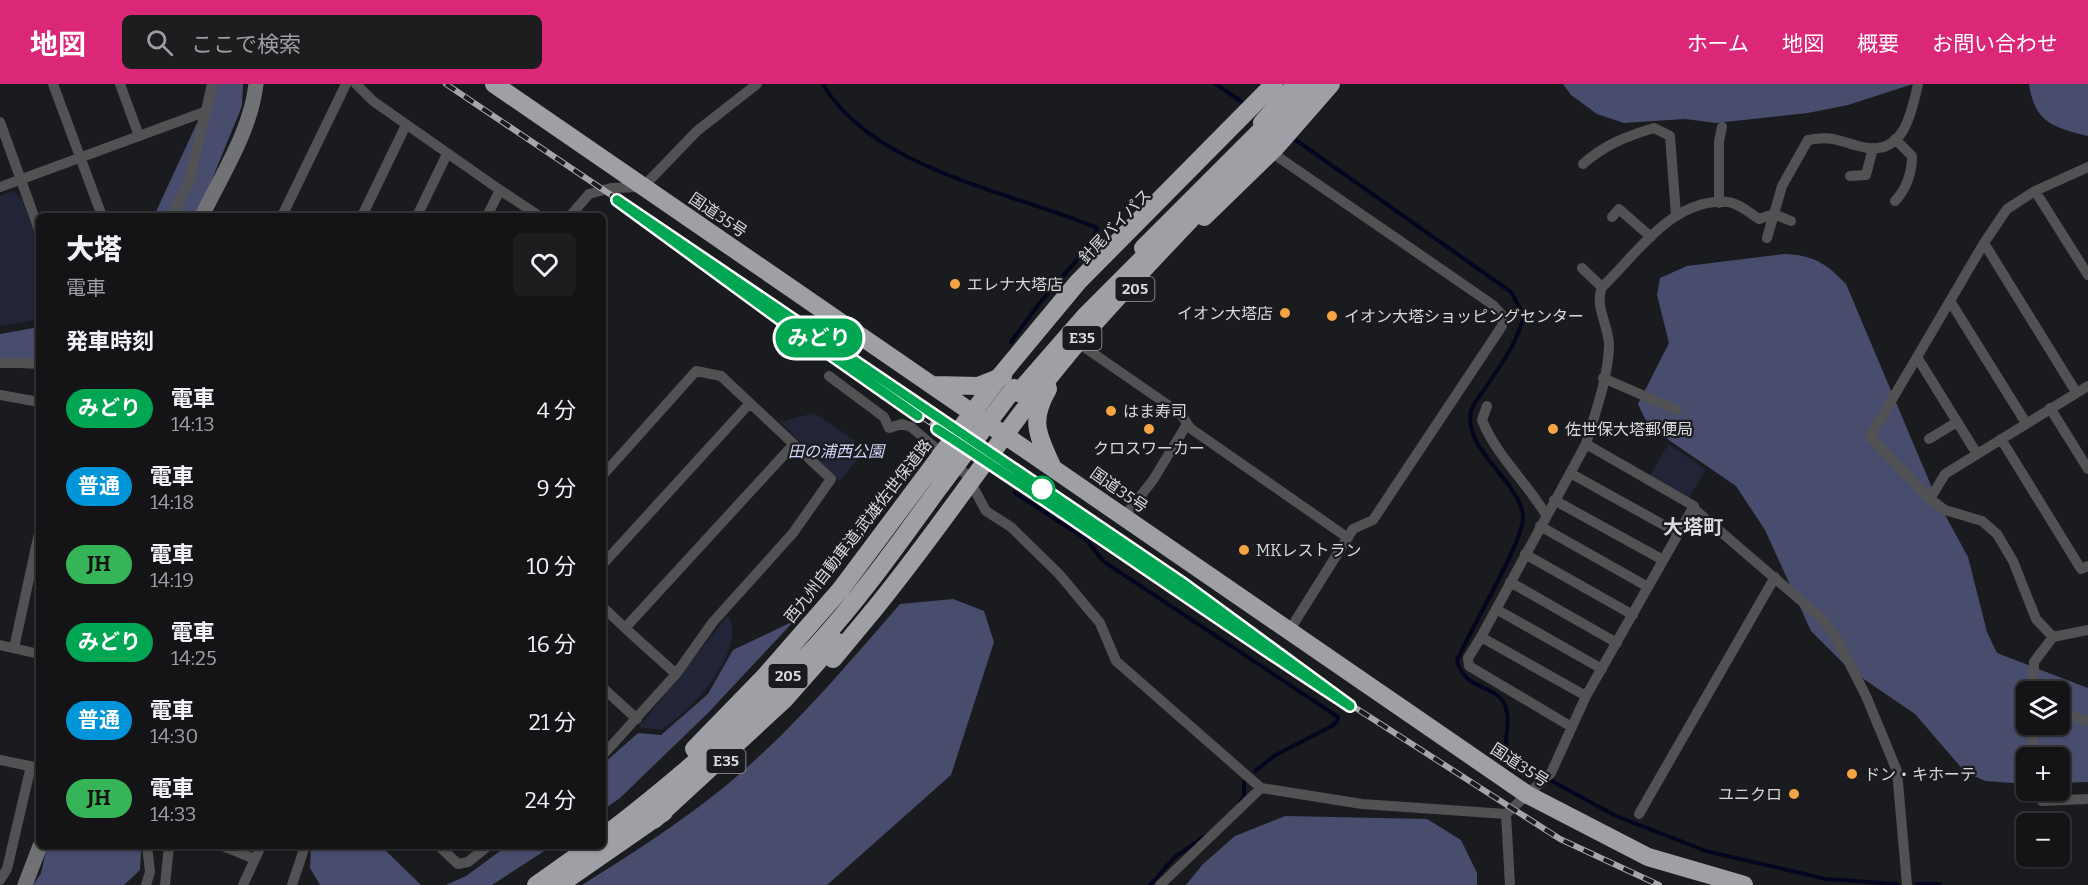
<!DOCTYPE html>
<html lang="ja">
<meta charset="utf-8">
<style>
:root{--surface:#141416;--page:#1d1d1f;--text:#f1f3f6;--muted:#9d9ea1;--line:#333335;--accent:#db2777}
body{margin:0;font-family:Bitter,"Noto Sans JP",serif;background:var(--page);color:var(--text);height:100vh;display:flex;flex-direction:column;font-size:22px;white-space:nowrap}
*{box-sizing:border-box;margin:0}
p{font-size:20px;color:var(--muted)}
.icon{flex:none;width:33px;height:33px;fill:none;stroke:currentColor;stroke-width:2;stroke-linecap:round;stroke-linejoin:round}
.map{position:relative;flex:1;overflow:hidden}
.side{position:absolute;left:36px;top:129px;width:570px;height:636px;display:flex;flex-direction:column;background:var(--surface);border-radius:9px;box-shadow:0 2px 4px #0004,0 0 0 2px var(--line)}
.side>*{flex:none}
.badge{padding:0 12px;border-radius:20px;font-size:21px;line-height:39px}
.buttons{position:absolute;left:2016px;top:597px;display:grid;gap:12px}
.buttons a{display:grid;place-items:center;width:54px;height:54px;border-radius:9px;background:var(--surface);box-shadow:0 2px 4px #0004,0 0 0 2px var(--line);font-size:30px}
.map>.badge{position:absolute;translate:-50% -50%;box-shadow:0 0 0 3px #fff}
h2{padding:0 30px;font-size:22px;line-height:54px}
.round{display:grid;place-items:center;flex:none;width:63px;height:63px;border-radius:9px;background:var(--page)}
.headline{display:flex;align-items:center;justify-content:space-between;height:102px;padding:0 30px}
h1{font-size:28px;font-weight:800;line-height:45px}
ul{padding:0;list-style:none}
li{display:flex;align-items:center;gap:18px;height:78px;padding:0 30px}
li div{flex:1}
li b{display:block;font-size:22px}
li em{font-style:normal}
li .badge{min-width:66px;font-weight:700;text-align:center}
header{display:flex;align-items:center;gap:36px;box-sizing:border-box;height:84px;padding:0 30px;background:var(--accent);color:#fff}
header strong{font-size:28px}
nav{display:flex;gap:33px;margin-inline-start:auto;font-size:21px}
.search{width:420px;height:54px;background:var(--page);display:flex;align-items:center;gap:15px;box-sizing:border-box;padding:0 21px;border-radius:9px;color:var(--muted);font-size:22px}
.map>svg:first-child{display:block}
</style>
<header>
<strong>地図</strong>
<div class="search"><svg class="icon" aria-label="search" viewBox="0 0 24 24"><circle cx="10" cy="10" r="6"/><path d="M15 15l6 6"/></svg>ここで検索</div>
<nav><a>ホーム</a><a>地図</a><a>概要</a><a>お問い合わせ</a></nav>
</header>
<div class="map">
<svg width="2088" height="801" viewBox="0 0 2088 801">
<rect width="100%" height="100%" fill="#1a1b1e"/>
<path fill="#222437" d="M 14,107 L 22,116 L 39,161 L 39,235 L 0,242 L 0,112 Z
M 814,329 L 854,356 L 860,372 L 840,397 L 780,338 Z
M 1668,360 L 1706,386 L 1689,414 L 1650,392 Z
M 728,531 C 748,568 690,628 661,646 L 639,643 Z"/>
<path fill="#484c6d" fill-rule="evenodd" d="M 215,0 L 243,0 L 242,22 L 197,132 L 154,132 Z
M 1563,0 L 1913,0 L 1848,21 L 1808,29 L 1716,39 L 1685,35 L 1624,39 L 1597,30 L 1571,11 Z
M 2029,0 L 2088,0 L 2088,52 C 2053,43 2035,39 2029,0 Z
M 1784,170 C 1813,171 1826,179 1846,200 L 1938,418 L 1968,473 L 1987,548 L 1997,569 L 2088,604 L 2088,698 L 2060,699 L 2060,674 L 2026,674 L 2026,700 L 1985,697 L 1965,688 L 1915,630 L 1849,585 L 1811,547 L 1765,446 L 1736,402 L 1660,350 L 1645,335 L 1638,320 L 1669,259 L 1657,211 L 1660,194 L 1687,182 ZM 2026,608 L 2060,608 L 2060,640 L 2026,640 Z
M 39,243 L 39,285 L 0,283 L 0,250 Z
M 953,515 L 984,527 L 994,558 L 951,691 L 827,801 L 582,801 C 641,764 702,725 753,678 C 806,630 853,574 900,520 Z
M 794,537 L 708,629 L 620,714 L 603,726 L 603,680 L 638,649 L 661,651 L 708,610 L 733,566 Z
M 1285,732 L 1427,735 L 1461,756 L 1477,789 L 1477,801 L 1186,801 L 1203,780 L 1235,752 Z
M 47,762 L 138,762 L 141,768 L 140,786 L 124,801 L 33,801 L 41,789 Z
M 311,762 L 381,762 L 421,801 L 320,801 L 310,784 Z
M 507,762 L 552,762 L 492,801 L 446,801 L 466,792 Z"/>
<g fill="none" stroke-linecap="round" stroke-linejoin="round">
<path stroke="#06051f" stroke-width="4" d="M 823,0 C 872,85 1012,108 1097,144 L 1093,157 L 1038,221 L 1011,258
M 1216,0 L 1245,20
M 1293,54 L 1511,208 L 1524,232 C 1517,258 1503,278 1488,300 C 1483,308 1473,319 1471,327 C 1463,366 1517,394 1523,431 C 1526,455 1468,548 1457,577 C 1466,609 1498,599 1506,624 C 1512,641 1500,658 1511,675 L 1616,732 L 1706,767 L 1826,795 L 1897,800
M 1015,409 L 1086,455 L 1103,477 L 1338,633 L 1337,638 L 1330,643 L 1274,672 L 1255,687
M 1240,718 L 1244,712 L 1244,698
M 1917,800 L 1940,800
M 1150,801 L 1175,773 L 1205,752"/>
<path stroke="#525254" stroke-width="10" d="M 53,0 L 102,132
M 120,0 L 139,52
M 356,0 L 373,17 L 500,106 L 487,132
M 0,38 L 39,146
M 1895,55 L 1912,72 C 1912,90 1907,104 1895,117
M 1271,68 L 1493,221 L 1503,232 L 1502,242 L 1373,436 L 1353,445 L 1289,547
M 1583,80 C 1604,61 1627,52 1654,44 L 1670,52 L 1676,131
M 2088,83 L 2035,107 L 2007,125 L 1984,159 L 1870,353 L 1930,415 L 1945,426 L 1982,437 L 1997,450 L 2013,477 L 2036,535 L 2053,553 L 2088,546
M 1850,92 L 1866,91 L 1873,64
M 0,103 L 207,27
M 500,106 L 539,132
M 2035,107 L 2088,191
M 1719,119 L 1719,57 L 1722,43
M 172,132 L 190,95 L 212,0
M 282,132 L 346,0
M 362,132 L 406,41
M 417,132 L 447,70
M 570,132 L 589,110 L 611,104 L 643,103 L 697,47 L 757,0
M 1612,133 L 1619,125 L 1651,153
M 1767,154 L 1774,130 L 1791,137
M 1984,159 L 2076,308
M 1582,184 L 1602,203
M 1950,217 L 2026,339
M 1084,263 L 1181,330 L 1190,344 L 1348,454
M 1917,273 L 1977,370
M 0,279 L 39,279
M 829,292 L 884,333 L 889,344 L 902,340 L 911,343 L 966,390 L 986,427 L 1011,443 L 1059,490 L 1100,539 L 1116,577 L 1261,704 L 1362,720 L 1506,730
M 1603,294 L 1677,326
M 0,311 L 39,318
M 1487,322 L 1482,336 C 1497,373 1526,397 1546,431
M 2050,324 L 2088,385
M 1929,355 L 1957,338
M 2001,355 L 2081,485 L 2088,482
M 1586,360 C 1595,329 1608,295 1609,262 C 1609,241 1594,223 1602,203 C 1638,169 1672,114 1727,118 C 1737,118 1751,130 1759,135 L 1774,130 L 1782,102 L 1808,56 C 1836,50 1842,60 1868,64 C 1905,69 1912,26 1918,0
M 1570,389 L 1678,449
M 603,391 L 696,287 L 721,292 L 831,395 L 793,449 L 713,538 L 676,590 L 603,671
M 1930,415 L 1945,390 L 2088,302
M 1554,416 L 1663,476
M 1693,424 L 1819,532 L 1836,553 L 1866,612 L 1897,687 L 1907,801
M 1124,433 L 1153,396 L 1187,340
M 1540,442 L 1648,503
M 1525,470 L 1633,531
M 603,480 L 750,319
M 1510,498 L 1617,559
M 603,523 L 625,544
M 1496,525 L 1602,585
M 1481,553 L 1468,574 L 1469,582 L 1570,642
M 0,561 L 39,570
M 14,564 L 39,449
M 676,590 L 625,544 L 794,360
M 603,604 L 637,635
M 2033,608 L 2034,578 L 2053,553
M 2060,629 L 2088,637
M 2033,640 L 2033,674
M 0,676 L 39,684
M 2033,706 L 2042,717 L 2088,715
M 1639,730 L 1775,493
M 223,762 L 255,775 L 243,801
M 439,762 L 458,780 L 468,778 L 488,762
M 255,775 L 261,762
M 0,796 L 7,785 L 31,682
M 146,801 L 150,788 L 147,762
M 165,801 L 169,762
M 292,801 L 305,762
M 1160,801 L 1261,704
M 1510,801 L 1506,730 L 1551,689 L 1586,612 L 1694,422 L 1586,360 L 1481,553 L 1586,612"/>
<path stroke="#717275" stroke-width="15" d="M 202,132 C 222,90 251,46 256,0
M 25,801 L 40,762"/>
<path stroke="#9fa0a5" stroke-width="18" d="M 494,0 L 1528,711 L 1648,773 L 1744,801
M 1262,39 L 1296,0
M 1204,133 L 1276,63 L 1331,0
M 1143,164 L 1274,33
M 934,301 L 978,302 L 1003,292
M 1048,305 C 1029,338 1038,351 1053,384
M 1018,309 L 1086,231 L 1158,159
M 833,575 L 872,528
M 694,665 L 765,592 L 841,505
M 654,736 L 784,616 L 836,557
M 603,753 C 679,695 751,632 816,562 C 862,512 901,456 941,401
M 536,801 L 591,762
M 559,801 L 664,728"/>
<g stroke="#a5a6a8" stroke-width="6">
<path id="rail" d="M 446,0 L 623,119
M 617,115 L 781,236 L 1220,537 L 1560,755 L 1659,801
M 920,322 L 962,351
M 1136,468 L 1242,542"/>
</g>
<use href="#rail" stroke="#1a1b1e" stroke-width="4" stroke-dasharray="11" stroke-linecap="butt"/>
<path stroke="#9fa0a5" stroke-width="18" d="M 941,401 L 1014,304
M 841,505 L 1000,292 L 1078,198 L 1274,0
M 872,528 C 946,438 1008,339 1084,251 C 1159,165 1241,87 1314,0"/>
</g>
<g fill="none" stroke-linecap="round" stroke-linejoin="round">
<g stroke="#fff" stroke-width="14">
<path id="line" d="M 918,332 L 781,236 L 617,116 L 1181,498 L 1350,622 C 1211,532 1076,435 937,345"/>
</g>
<use href="#line" stroke="#00a651" stroke-width="9"/>
</g>
<g fill="#f3a443" stroke="#1a1b1e" stroke-width="2">
<circle cx="955" cy="200" r="6"/>
<circle cx="1285" cy="229" r="6"/>
<circle cx="1332" cy="232" r="6"/>
<circle cx="1111" cy="327" r="6"/>
<circle cx="1149" cy="345" r="6"/>
<circle cx="1553" cy="345" r="6"/>
<circle cx="1244" cy="466" r="6"/>
<circle cx="1852" cy="690" r="6"/>
<circle cx="1794" cy="710" r="6"/>
</g>
<circle fill="#fff" stroke="#00a651" stroke-width="3" cx="1042" cy="405" r="12"/>
<g text-anchor="middle" dominant-baseline="central" stroke-width="4.5" stroke-linejoin="round" paint-order="stroke">
<g fill="#1a1b1e" stroke="#9fa0a2" stroke-width="1.5">
<rect x="1115.5" y="193" width="39" height="24" rx="4.5"/>
<rect x="1062.5" y="242" width="39" height="24" rx="4.5"/>
<rect x="768.5" y="580" width="39" height="24" rx="4.5"/>
<rect x="706.5" y="665" width="39" height="24" rx="4.5"/>
</g>
<g font-size="15" font-weight="bold" fill="#d8d9db">
<text x="1135" y="205">205</text>
<text x="1082" y="254">E35</text>
<text x="788" y="592">205</text>
<text x="726" y="677">E35</text>
</g>
<g font-size="16" fill="#d8d9db" stroke="#1a1b1e">
<text transform="translate(718 131) rotate(34)">国道35号</text>
<text transform="translate(1115 142) rotate(-46)">針尾バイパス</text>
<text transform="translate(1119 406) rotate(35)">国道35号</text>
<text transform="translate(858 447) rotate(-52)">西九州自動車道;武雄佐世保道路</text>
<text transform="translate(1520 681) rotate(33)">国道35号</text>
</g>
<g font-size="16" fill="#d8d9db" stroke="#1a1b1e" text-anchor="start">
<text x="967" y="200">エレナ大塔店</text>
<text x="1273" y="229" text-anchor="end">イオン大塔店</text>
<text x="1344" y="232">イオン大塔ショッピングセンター</text>
<text x="1123" y="327">はま寿司</text>
<text x="1565" y="345">佐世保大塔郵便局</text>
<text x="1149" y="364" text-anchor="middle">クロスワーカー</text>
<text x="1256" y="466">MKレストラン</text>
<text x="1864" y="690">ドン・キホーテ</text>
<text x="1782" y="710" text-anchor="end">ユニクロ</text>
</g>
<g font-size="16" font-style="italic" fill="#d0d6fa" stroke="#1a1b1e">
<text x="836" y="367">田の浦西公園</text>
</g>
<g font-size="20" font-weight="bold" fill="#d8d9db" stroke="#1a1b1e">
<text x="1693" y="443">大塔町</text>
</g>
</g>
</svg>
<div class="buttons">
<a><svg class="icon" aria-label="layers" viewBox="0 0 24 24"><path d="M12 4l9 5-9 5-9-5zM3 14l9 5 9-5"/></svg></a>
<a>+</a>
<a>−</a>
</div>
<b class="badge" style="left:819px;top:254px;background:#00a651;color:#fff">みどり</b>
<section class="side">
<div class="headline"><div><h1>大塔</h1><p>電車</p></div><a class="round"><svg class="icon" aria-label="heart" viewBox="0 0 24 24"><path d="M12 20l-8-8c-3-5 5-10 8-4 3-6 11-1 8 4z"/></svg></a></div>
<h2>発車時刻</h2>
<ul>
<li><span class="badge" style="background:#00a651;color:#fff">みどり</span><div><b>電車</b><p>14:13</p></div><em>4 分</em></li>
<li><span class="badge" style="background:#0095d9;color:#fff">普通</span><div><b>電車</b><p>14:18</p></div><em>9 分</em></li>
<li><span class="badge" style="background:#36b558;color:#111">JH</span><div><b>電車</b><p>14:19</p></div><em>10 分</em></li>
<li><span class="badge" style="background:#00a651;color:#fff">みどり</span><div><b>電車</b><p>14:25</p></div><em>16 分</em></li>
<li><span class="badge" style="background:#0095d9;color:#fff">普通</span><div><b>電車</b><p>14:30</p></div><em>21 分</em></li>
<li><span class="badge" style="background:#36b558;color:#111">JH</span><div><b>電車</b><p>14:33</p></div><em>24 分</em></li>
</ul>
</section>
</div>
